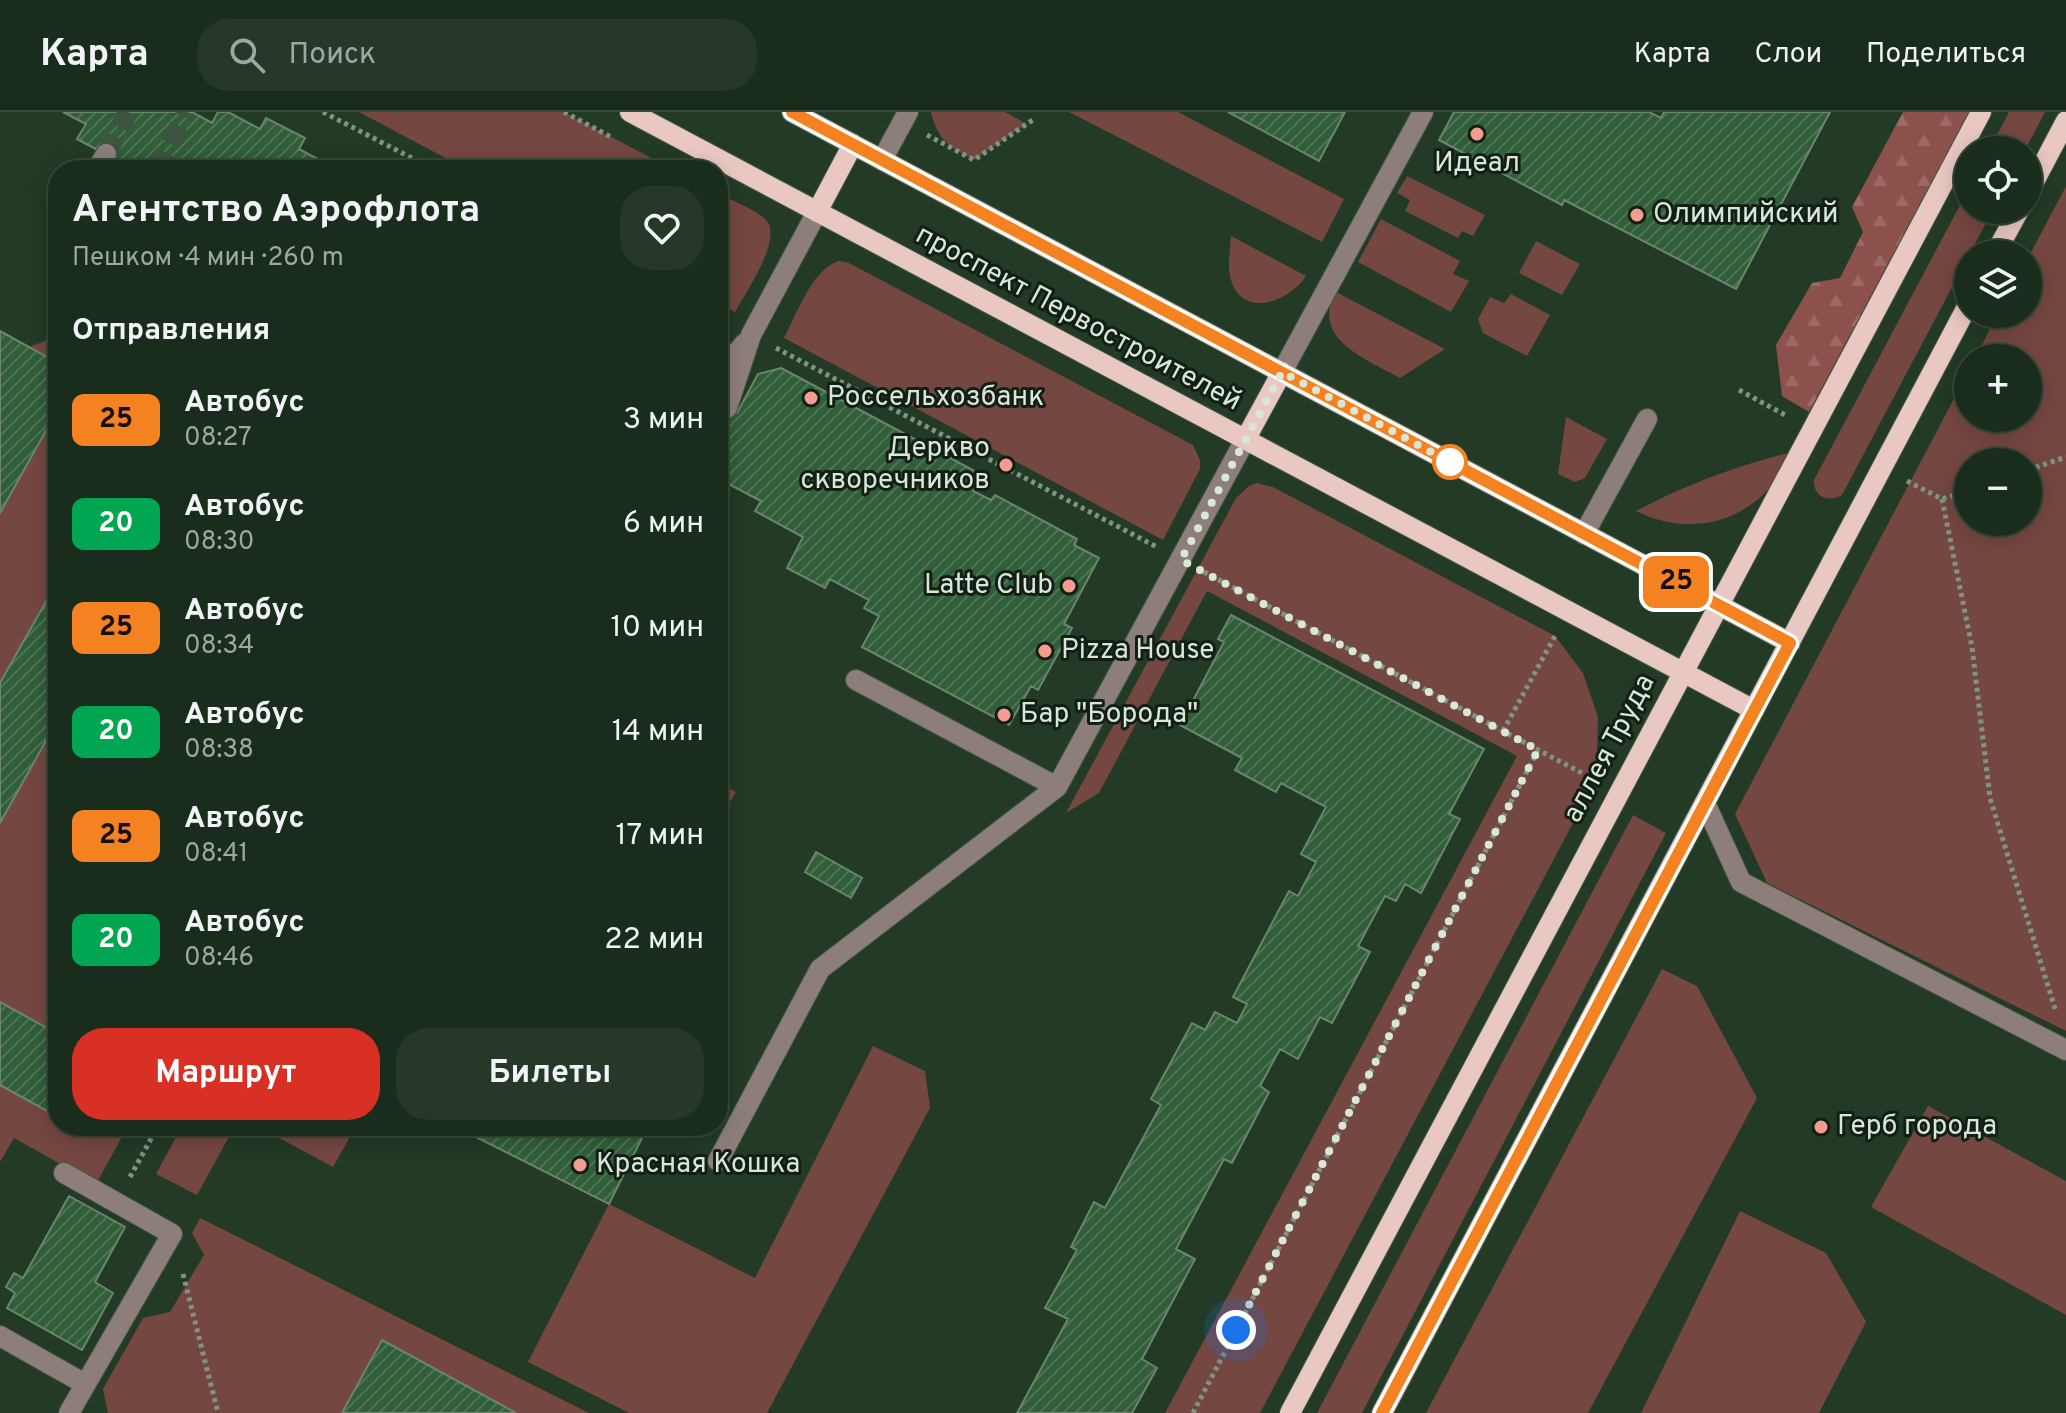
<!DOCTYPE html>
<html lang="ru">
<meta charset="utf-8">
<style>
:root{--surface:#1a2c1c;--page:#273829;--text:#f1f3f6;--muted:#9fa7a3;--line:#38483b;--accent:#d93025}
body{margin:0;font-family:Overpass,sans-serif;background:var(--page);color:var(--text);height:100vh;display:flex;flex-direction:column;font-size:30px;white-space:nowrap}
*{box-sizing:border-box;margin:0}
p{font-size:26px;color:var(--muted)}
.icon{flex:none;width:44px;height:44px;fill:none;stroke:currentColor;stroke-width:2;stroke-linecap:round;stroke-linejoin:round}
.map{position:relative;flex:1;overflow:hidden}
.sheet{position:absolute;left:48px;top:48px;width:680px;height:976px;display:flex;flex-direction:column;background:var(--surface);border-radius:32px;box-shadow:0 4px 20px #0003,0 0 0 2px var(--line)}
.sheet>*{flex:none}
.badge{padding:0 16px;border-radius:12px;font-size:28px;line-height:52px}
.buttons{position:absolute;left:1954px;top:24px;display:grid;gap:16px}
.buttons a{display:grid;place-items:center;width:88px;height:88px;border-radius:50%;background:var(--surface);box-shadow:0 4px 20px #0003,0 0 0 2px var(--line);font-size:40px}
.you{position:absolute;width:40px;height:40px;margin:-20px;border:6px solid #fff;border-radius:50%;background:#1a73e8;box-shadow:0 0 0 12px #1a73e833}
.map>.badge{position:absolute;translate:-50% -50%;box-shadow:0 0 0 4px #fff}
h2{padding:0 24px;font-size:30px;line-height:72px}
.round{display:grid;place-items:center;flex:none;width:84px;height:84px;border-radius:32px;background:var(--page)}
.headline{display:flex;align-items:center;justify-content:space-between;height:136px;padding:0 24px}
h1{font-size:38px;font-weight:700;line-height:60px}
.cta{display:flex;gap:16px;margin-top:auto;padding:16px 24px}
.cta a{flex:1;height:92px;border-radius:32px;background:var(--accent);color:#fff;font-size:32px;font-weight:700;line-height:92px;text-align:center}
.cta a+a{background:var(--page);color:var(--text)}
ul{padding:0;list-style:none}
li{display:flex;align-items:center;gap:24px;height:104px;padding:0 24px}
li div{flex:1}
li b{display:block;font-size:30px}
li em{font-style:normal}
li .badge{min-width:88px;font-weight:700;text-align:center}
header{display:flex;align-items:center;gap:48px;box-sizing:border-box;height:112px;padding:0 40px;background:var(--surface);border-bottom:2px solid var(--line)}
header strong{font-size:38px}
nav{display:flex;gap:44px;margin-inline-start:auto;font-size:28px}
.search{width:560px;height:72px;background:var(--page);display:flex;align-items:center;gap:20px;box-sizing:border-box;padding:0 28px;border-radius:32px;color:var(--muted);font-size:30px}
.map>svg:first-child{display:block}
</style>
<header>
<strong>Карта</strong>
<div class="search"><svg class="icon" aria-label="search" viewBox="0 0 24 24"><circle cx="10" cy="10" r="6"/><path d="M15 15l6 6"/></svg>Поиск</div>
<nav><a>Карта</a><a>Слои</a><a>Поделиться</a></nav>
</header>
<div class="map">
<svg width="2066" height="1301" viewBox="0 0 2066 1301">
<defs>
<pattern id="forest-firs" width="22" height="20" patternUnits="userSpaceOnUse" patternTransform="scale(2)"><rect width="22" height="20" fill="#8c514a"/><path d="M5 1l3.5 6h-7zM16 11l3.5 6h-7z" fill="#9b6a64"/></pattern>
<pattern id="building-hatch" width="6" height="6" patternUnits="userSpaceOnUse" patternTransform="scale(2)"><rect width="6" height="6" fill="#2f5e38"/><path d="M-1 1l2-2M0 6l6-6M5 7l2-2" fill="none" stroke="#4c7554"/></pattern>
</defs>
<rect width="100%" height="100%" fill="#223a26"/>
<path fill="#754741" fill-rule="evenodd" d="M 359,0 L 564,0 L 674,58 L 468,58 Z
M 931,0 L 1005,0 L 1027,12 L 974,48 C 949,35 938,29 931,0 Z
M 1069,0 L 1178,0 L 1344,87 L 1322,130 Z
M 2009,0 L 2045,0 L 2025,38 L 1989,38 Z
M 1407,64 L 1485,103 L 1473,124 L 1462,119 L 1458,126 L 1405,99 L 1410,88 L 1397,81 Z
M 2066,74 L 2066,919 L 1767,771 L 1735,702 L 1968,260 L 1968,306 L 2028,306 L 2028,246 L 1975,246 L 1998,202 L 2028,202 L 2028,146 ZM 1968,350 L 2028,350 L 2028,410 L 1968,410 Z
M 1968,78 L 1968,98 L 1993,98 L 1842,383 C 1828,391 1813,385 1814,368 Z
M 718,81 C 731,88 759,99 767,109 C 782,129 745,181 735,200 L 718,191 Z
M 1381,107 L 1460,149 L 1453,162 L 1469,169 L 1451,200 L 1358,150 Z
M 1231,124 L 1306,164 C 1290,189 1243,208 1231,168 C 1227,156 1230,137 1231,124 Z
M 1536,129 L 1580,152 L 1562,183 L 1519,161 Z
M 839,149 L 847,150 L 1193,333 L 1200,348 L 1200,357 L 1163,428 L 784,226 C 796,203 813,156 839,149 Z
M 1336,180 L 1445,237 L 1400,266 C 1368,248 1309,227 1336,180 Z
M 1511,182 L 1550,203 L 1527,244 L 1483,221 L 1478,207 L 1490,185 L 1504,191 Z
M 58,224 L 58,468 L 0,571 L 0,246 Z
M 1566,305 L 1607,327 L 1585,366 L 1575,370 L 1558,362 Z
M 1788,341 C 1782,353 1777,369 1767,379 C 1731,416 1680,421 1636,399 C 1685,373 1734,355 1788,341 Z
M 1257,371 L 1273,375 L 1555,524 L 1583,561 L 1598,605 L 1597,652 L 1581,696 L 1260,1301 L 1165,1301 L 1517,644 L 1207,479 L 1099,681 L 1066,701 L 1236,386 L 1249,374 Z
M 58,607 L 58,922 L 0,890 L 0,711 Z
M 718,671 L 736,680 L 718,711 Z
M 1633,703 L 1666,721 L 1362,1301 L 1317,1301 Z
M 1662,857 L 1697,874 L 1757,986 L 1588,1301 L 1426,1301 Z
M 873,934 L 925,959 L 930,996 L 767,1301 L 629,1301 L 528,1250 L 609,1092 L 755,1166 Z
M 0,973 L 58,1005 L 58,1014 L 128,1014 L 96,1072 L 14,1026 L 0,1050 Z
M 1928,994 L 2066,1069 L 2066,1203 L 1871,1095 Z
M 182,1014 L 235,1014 L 197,1083 L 156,1062 Z
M 257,1014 L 356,1014 L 333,1055 Z
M 1740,1099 L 1826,1141 L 1866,1210 L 1819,1301 L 1641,1301 Z
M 200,1106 L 589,1301 L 108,1301 L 103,1277 L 143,1206 L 170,1200 L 204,1143 L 192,1121 Z"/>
<path fill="url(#forest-firs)" d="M 1903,0 L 1969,0 L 1809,300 L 1782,284 L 1776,233 L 1812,171 L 1840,166 L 1863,120 L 1852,95 Z"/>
<path fill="url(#building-hatch)" stroke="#6b856e" stroke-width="2" d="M 63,0 L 192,0 L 212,11 L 218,0 L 228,0 L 260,17 L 266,6 L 305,26 L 299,37 L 338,58 L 135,58 L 77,27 L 86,12 Z
M 1228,0 L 1345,0 L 1319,49 Z
M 1454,0 L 1649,0 L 1661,6 L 1664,0 L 1830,0 L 1736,177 L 1564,88 L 1562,93 L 1439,28 Z
M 0,219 L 58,251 L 58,297 L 0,401 Z
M 781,256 L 982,363 L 973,379 L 991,388 L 995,383 L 1077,427 L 1074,433 L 1099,446 L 1064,512 L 1072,516 L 1038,578 L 1031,574 L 1009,613 L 862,535 L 879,504 L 864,496 L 869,488 L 830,467 L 825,476 L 787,456 L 803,425 L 755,399 L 761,389 L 721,368 L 718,375 L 718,291 L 737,301 L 758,262 Z
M 58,468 L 58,607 L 0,711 L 0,571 Z
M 1231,503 L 1484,637 L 1449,702 L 1460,707 L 1421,781 L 1405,772 L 1396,789 L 1385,784 L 1358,834 L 1370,840 L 1332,911 L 1320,905 L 1298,947 L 1280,937 L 1260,974 L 1269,980 L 1232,1051 L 1224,1047 L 1176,1137 L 1195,1147 L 1142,1247 L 1157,1256 L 1132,1301 L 1017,1301 L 1068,1207 L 1045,1196 L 1077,1138 L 1071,1135 L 1094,1090 L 1105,1096 L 1161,993 L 1151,987 L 1192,911 L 1205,918 L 1215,900 L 1237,911 L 1247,892 L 1233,885 L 1289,779 L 1298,784 L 1316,750 L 1301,742 L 1326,695 L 1281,671 L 1276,680 L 1235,658 L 1242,646 L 1180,613 L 1224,530 L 1218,527 Z
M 816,740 L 862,766 L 851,786 L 805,760 Z
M 718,855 L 727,860 L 718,877 Z
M 0,890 L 58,922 L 58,1005 L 0,973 Z
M 454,1014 L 648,1014 L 609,1092 Z
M 69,1084 L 125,1115 L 95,1170 L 113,1181 L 82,1238 L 7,1196 L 15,1181 L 6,1175 L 14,1161 L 23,1166 Z
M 382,1228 L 516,1301 L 342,1301 Z"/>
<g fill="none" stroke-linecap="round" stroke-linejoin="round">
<path stroke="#3d5441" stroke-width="20" stroke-dasharray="20 10" stroke-linecap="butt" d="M 106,42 L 128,0
M 156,58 L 187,0
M 718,313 L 727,296"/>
<g stroke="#3f5643" stroke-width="22">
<path id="minor" d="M 882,48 L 908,0
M 99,54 L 106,42
M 1282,260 L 1423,0
M 718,264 L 744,232
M 727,296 L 751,223 L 817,100
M 1584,422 L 1647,307
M 856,568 L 1057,675
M 1705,691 L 1741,770 L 2066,938
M 718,1049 L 820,857 L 1057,675 L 1245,328
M 64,1061 L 172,1122 L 69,1301
M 0,1224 L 85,1272"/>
</g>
<g stroke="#3f5643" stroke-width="22">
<path id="major" d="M 630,0 L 1754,598
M 792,0 L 1790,531
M 2028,81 L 2066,9
M 817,100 L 853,32
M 1995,142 L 2019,98
M 1245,328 L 1282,260
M 1290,1301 L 1981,0
M 1382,1301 L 1968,193"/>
</g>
<path stroke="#809483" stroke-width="5" stroke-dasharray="4 4" stroke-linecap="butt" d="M 323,0 L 435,58
M 564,0 L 613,26
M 927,23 L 974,48 L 1034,7
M 718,206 L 728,211
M 776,236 L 1157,435
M 1739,278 L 1787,304
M 2028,358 L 2066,345
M 1907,369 L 1942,387 L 1968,379
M 1942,387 L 1972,535 L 1990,686 L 2056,900
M 1204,460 L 1595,668
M 1503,619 L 1555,524 L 1553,523
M 130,1065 L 158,1014
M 183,1162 L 218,1301
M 1193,1301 L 1538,638"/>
<use href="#minor" stroke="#8e7e7b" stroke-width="20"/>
<use href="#major" stroke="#e9c8c3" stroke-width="20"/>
</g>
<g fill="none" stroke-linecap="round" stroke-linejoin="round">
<g stroke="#fff" stroke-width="18">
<path id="line" d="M 792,0 L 1790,531 L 1382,1301"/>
</g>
<use href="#line" stroke="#f58220" stroke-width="12"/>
<path stroke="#d8e7da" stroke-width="8" stroke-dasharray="0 14.4" d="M 1236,1218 L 1538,638 L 1181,448 L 1282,260 L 1450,350"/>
</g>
<g fill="#f59c91" stroke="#131e15" stroke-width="3">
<circle cx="1477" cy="22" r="8"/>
<circle cx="1637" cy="103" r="8"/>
<circle cx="811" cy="286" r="8"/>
<circle cx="1006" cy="353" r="8"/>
<circle cx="1069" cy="474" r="8"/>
<circle cx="1045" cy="539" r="8"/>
<circle cx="1004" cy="603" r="8"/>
<circle cx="1821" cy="1015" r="8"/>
<circle cx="580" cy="1053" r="8"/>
</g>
<circle fill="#fff" stroke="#f58220" stroke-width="4" cx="1450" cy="350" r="16"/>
<g text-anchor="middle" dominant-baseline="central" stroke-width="6" stroke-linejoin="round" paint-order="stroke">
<g font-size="28" fill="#d8e7da" stroke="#131e15" text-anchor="start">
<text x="1477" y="52" text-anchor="middle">Идеал</text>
<text x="1653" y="103">Олимпийский</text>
<text x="827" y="286">Россельхозбанк</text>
<text x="990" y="337" text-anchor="end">Деркво<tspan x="990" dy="32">скворечников</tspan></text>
<text x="1053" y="474" text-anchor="end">Latte Club</text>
<text x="1061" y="539">Pizza House</text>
<text x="1020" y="603">Бар "Борода"</text>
<text x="1837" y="1015">Герб города</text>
<text x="596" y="1053">Красная Кошка</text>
</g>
<g font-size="28" fill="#d8e7da" stroke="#131e15">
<text transform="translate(1078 207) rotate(28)">проспект Первостроителей</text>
<text transform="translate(1610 637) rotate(-62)">аллея Труда</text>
</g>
</g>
</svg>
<div class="buttons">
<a><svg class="icon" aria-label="locate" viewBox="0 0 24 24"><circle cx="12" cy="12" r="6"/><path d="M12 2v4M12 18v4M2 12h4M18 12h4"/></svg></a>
<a><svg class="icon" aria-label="layers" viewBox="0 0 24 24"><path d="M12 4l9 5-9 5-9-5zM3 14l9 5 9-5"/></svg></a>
<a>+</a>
<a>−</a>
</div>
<div class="you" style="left:1236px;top:1218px"></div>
<b class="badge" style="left:1676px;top:470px;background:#f58220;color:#111">25</b>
<section class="sheet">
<div class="headline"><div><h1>Агентство Аэрофлота</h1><p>Пешком · 4 мин · 260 m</p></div><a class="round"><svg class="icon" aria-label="heart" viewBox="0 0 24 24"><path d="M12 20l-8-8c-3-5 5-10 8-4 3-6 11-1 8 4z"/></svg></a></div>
<h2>Отправления</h2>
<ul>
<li><span class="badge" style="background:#f58220;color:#111">25</span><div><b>Автобус</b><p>08:27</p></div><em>3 мин</em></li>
<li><span class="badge" style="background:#00a651;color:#fff">20</span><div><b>Автобус</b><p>08:30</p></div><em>6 мин</em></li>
<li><span class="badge" style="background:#f58220;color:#111">25</span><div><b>Автобус</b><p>08:34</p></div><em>10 мин</em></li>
<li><span class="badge" style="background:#00a651;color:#fff">20</span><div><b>Автобус</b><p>08:38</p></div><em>14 мин</em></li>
<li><span class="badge" style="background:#f58220;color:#111">25</span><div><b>Автобус</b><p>08:41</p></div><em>17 мин</em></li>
<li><span class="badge" style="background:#00a651;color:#fff">20</span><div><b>Автобус</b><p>08:46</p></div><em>22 мин</em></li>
</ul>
<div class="cta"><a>Маршрут</a><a>Билеты</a></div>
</section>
</div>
